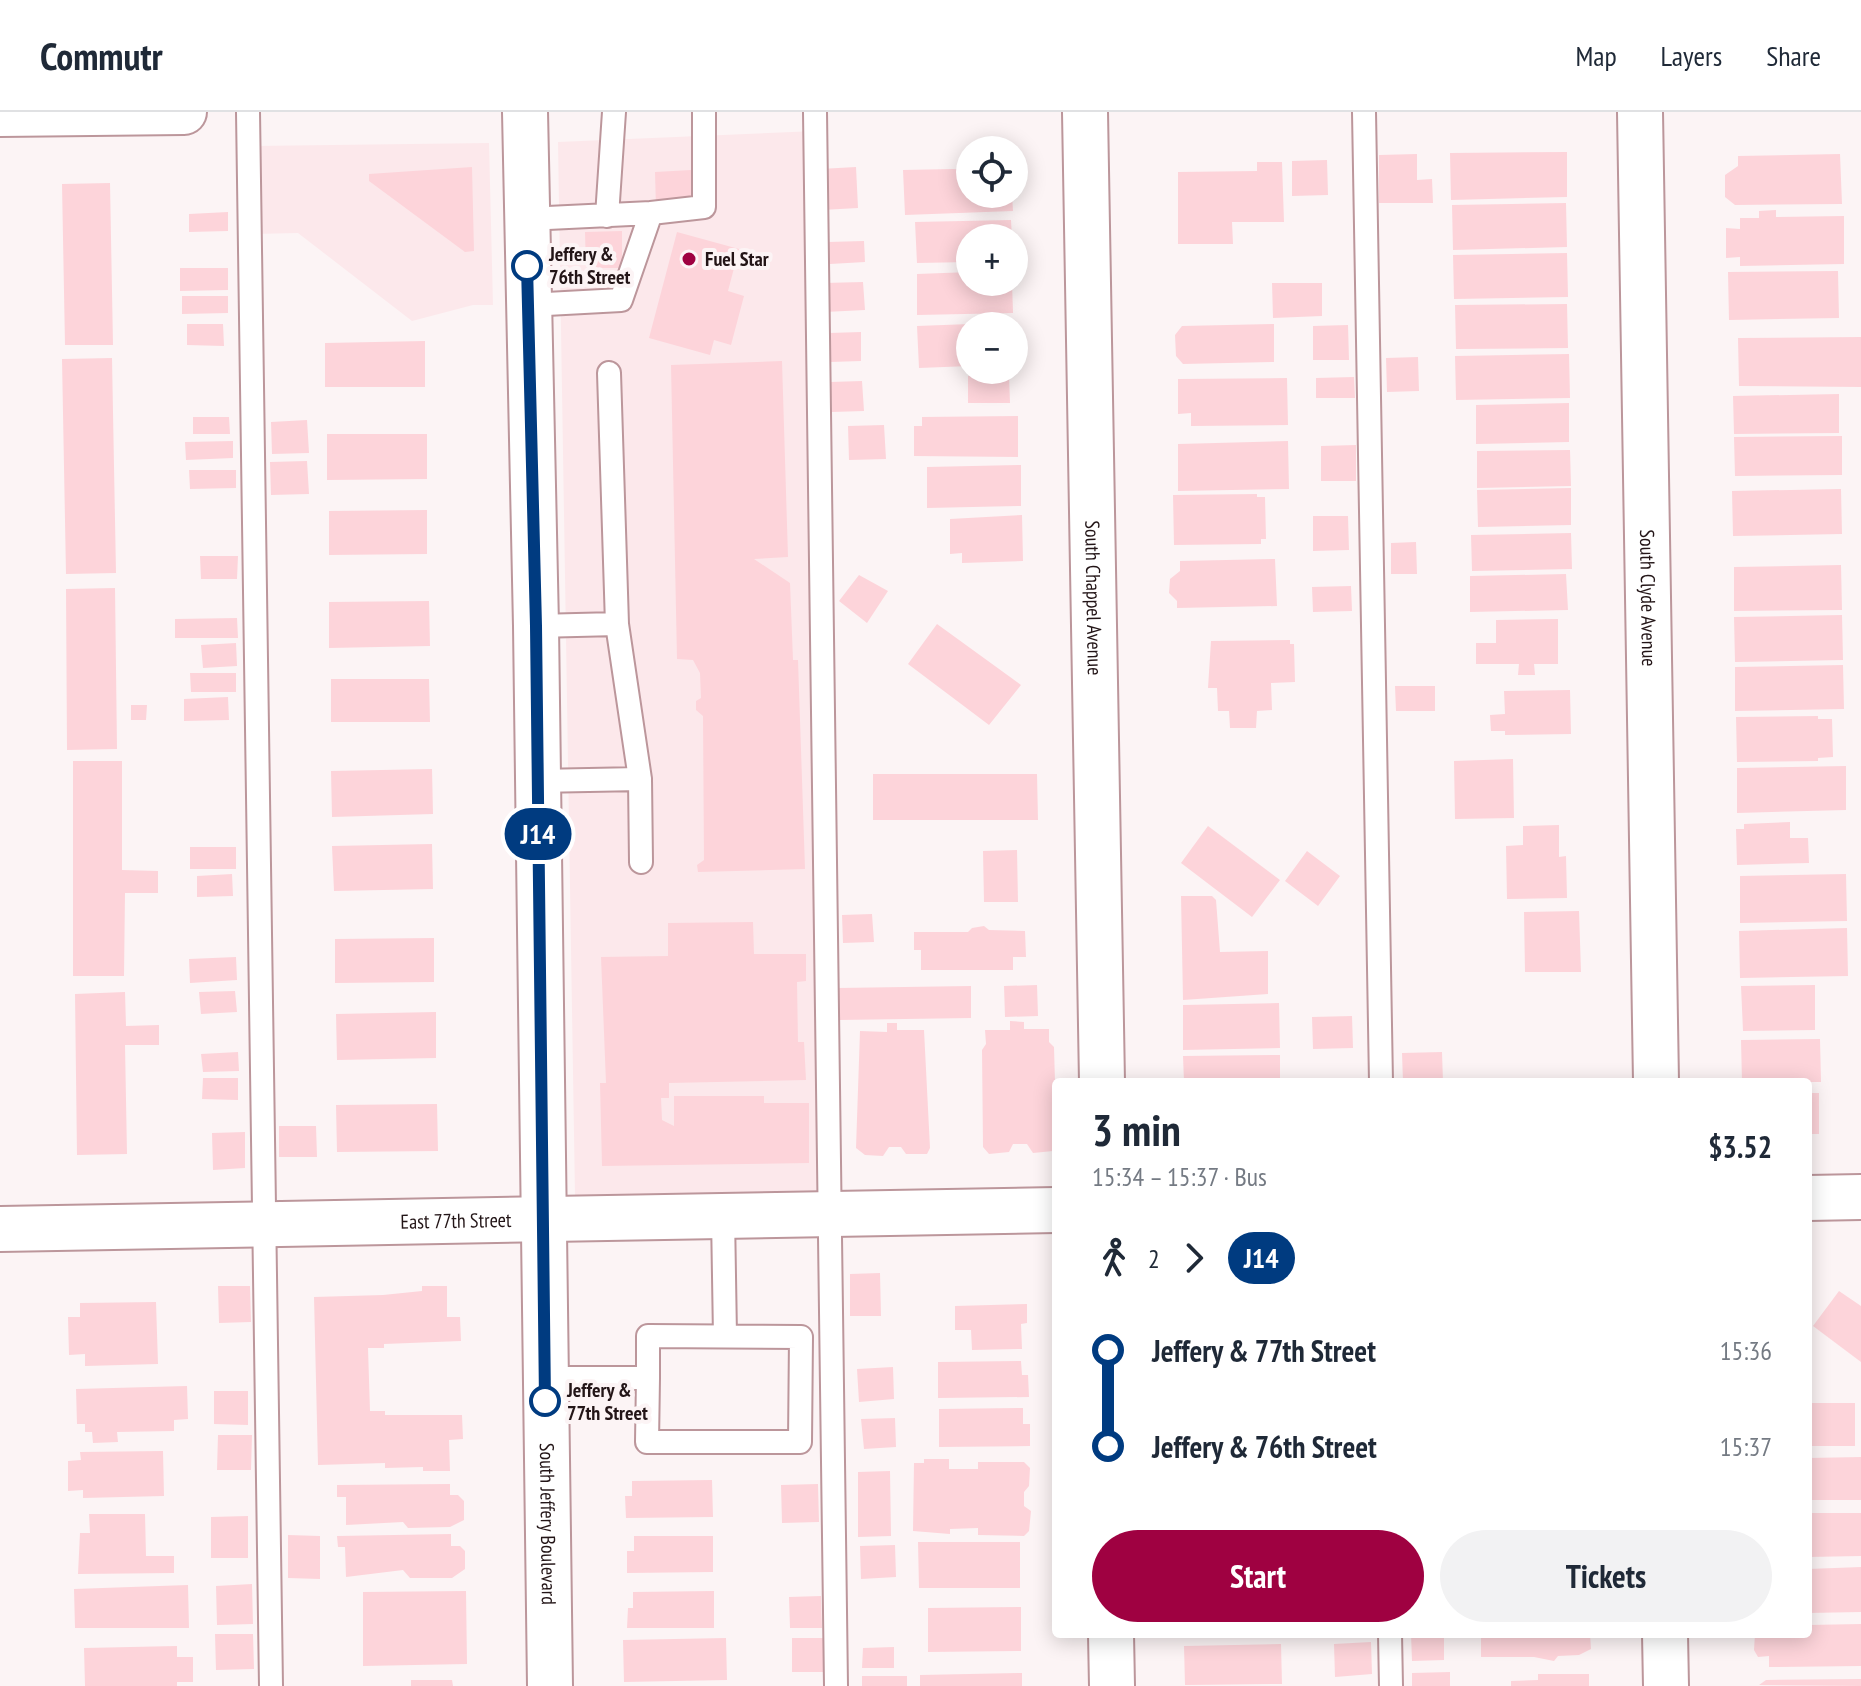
<!DOCTYPE html>
<meta charset="utf-8">
<style>
:root{--surface:#fff;--page:#f2f2f3;--text:#1f2937;--muted:#747a83;--line:#e0e1e3;--accent:#9f0141}
body{margin:0;font-family:"PT Sans Narrow",sans-serif;background:var(--page);color:var(--text);height:100vh;display:flex;flex-direction:column;font-size:30px;white-space:nowrap}
*{box-sizing:border-box;margin:0}
p{font-size:26px;color:var(--muted)}
.icon{flex:none;width:44px;height:44px;fill:none;stroke:currentColor;stroke-width:2;stroke-linecap:round;stroke-linejoin:round}
.map{position:relative;flex:1;overflow:hidden}
.side{position:absolute;left:1052px;top:966px;width:760px;height:560px;display:flex;flex-direction:column;background:var(--surface);border-radius:8px;box-shadow:0 4px 20px #0003}
.side>*{flex:none}
.badge{padding:0 16px;border-radius:26px;font-size:28px;line-height:52px}
.buttons{position:absolute;left:956px;top:24px;display:grid;gap:16px}
.buttons a{display:grid;place-items:center;width:72px;height:72px;border-radius:50%;background:var(--surface);box-shadow:0 4px 20px #0003;font-size:40px}
.map>.badge{position:absolute;translate:-50% -50%;box-shadow:0 0 0 4px #fff}
.legs{display:flex;align-items:center;gap:12px;height:88px;padding:0 40px;font-size:26px}
.legs p{margin-inline-start:auto}
.summary{display:flex;align-items:center;justify-content:space-between;height:136px;padding:0 40px}
h1{font-size:44px;font-weight:700;line-height:60px}
.button{display:flex;gap:16px;margin-top:auto;padding:16px 40px}
.button a{flex:1;height:92px;border-radius:48px;background:var(--accent);color:#fff;font-size:32px;font-weight:700;line-height:92px;text-align:center}
.button a+a{background:var(--page);color:var(--text)}
ul{padding:0 40px;list-style:none}
li{display:flex;align-items:center;gap:28px;height:96px;font-size:30px}
li i{display:grid;place-items:center;width:12px;height:100%;margin:0 10px;background:currentColor}
li i::after{content:'';width:20px;height:20px;margin:-10px;border:6px solid;border-radius:50%;background:var(--surface)}
li p{margin-inline-start:auto}
li:first-child i{background:linear-gradient(#0000 50%,currentColor 0)}
li:last-child i{background:linear-gradient(currentColor 50%,#0000 0)}
header{display:flex;align-items:center;gap:48px;box-sizing:border-box;height:112px;padding:0 40px;background:var(--surface);border-bottom:2px solid var(--line)}
header strong{font-size:38px}
nav{display:flex;gap:44px;margin-inline-start:auto;font-size:28px}
.map>svg:first-child{display:block}
</style>
<header>
<strong>Commutr</strong>
<nav><a>Map</a><a>Layers</a><a>Share</a></nav>
</header>
<div class="map">
<svg width="1861" height="1574" viewBox="0 0 1861 1574">
<rect width="100%" height="100%" fill="#fcf4f5"/>
<path fill="#fce8eb" d="M 816,19 L 830,1080 L 575,1084 L 558,30 Z
M 489,31 L 493,193 L 473,193 L 412,209 L 298,121 L 250,122 L 248,34 Z"/>
<path fill="#fdd4da" d="M 1567,40 L 1567,85 L 1451,88 L 1450,41 Z
M 1417,42 L 1417,68 L 1432,67 L 1433,91 L 1379,91 L 1379,43 Z
M 1840,42 L 1842,92 L 1735,93 L 1725,85 L 1725,63 L 1738,54 L 1738,44 Z
M 1327,48 L 1328,83 L 1292,84 L 1292,49 Z
M 1257,50 L 1282,50 L 1284,110 L 1232,110 L 1233,132 L 1178,132 L 1178,60 L 1257,59 Z
M 472,55 L 474,139 L 465,140 L 369,69 L 369,62 Z
M 856,55 L 858,96 L 822,98 L 820,57 Z
M 953,57 L 970,58 L 970,82 L 1012,82 L 1013,99 L 905,103 L 903,58 Z
M 691,58 L 692,95 L 656,96 L 655,60 Z
M 110,71 L 113,233 L 65,233 L 62,72 Z
M 1566,91 L 1567,135 L 1453,138 L 1452,93 Z
M 1776,98 L 1776,105 L 1844,104 L 1844,152 L 1740,154 L 1740,145 L 1726,146 L 1726,116 L 1740,117 L 1740,106 L 1759,106 L 1759,99 Z
M 228,100 L 228,119 L 189,120 L 189,102 Z
M 1011,108 L 1012,126 L 970,126 L 970,150 L 917,151 L 915,110 Z
M 622,119 L 622,156 L 586,156 L 585,120 Z
M 677,120 L 739,137 L 728,179 L 744,184 L 731,233 L 714,228 L 710,243 L 649,226 Z
M 864,129 L 865,150 L 830,152 L 828,130 Z
M 1567,141 L 1568,185 L 1454,187 L 1453,143 Z
M 180,156 L 228,156 L 228,178 L 180,179 Z
M 1838,159 L 1839,206 L 1729,208 L 1728,160 Z
M 970,160 L 970,170 L 1012,170 L 1013,201 L 917,203 L 917,162 Z
M 863,170 L 865,198 L 825,200 L 824,171 Z
M 1272,171 L 1322,171 L 1322,204 L 1273,206 Z
M 182,184 L 228,184 L 228,201 L 182,202 Z
M 1567,192 L 1568,236 L 1456,237 L 1455,193 Z
M 187,212 L 223,212 L 224,234 L 187,233 Z
M 970,212 L 970,254 L 919,256 L 917,214 Z
M 1274,212 L 1274,250 L 1183,252 L 1176,244 L 1175,223 L 1182,214 Z
M 1348,213 L 1349,248 L 1313,248 L 1313,214 Z
M 861,220 L 861,249 L 830,250 L 829,221 Z
M 1861,225 L 1861,275 L 1739,274 L 1738,226 Z
M 425,229 L 425,275 L 325,275 L 325,231 Z
M 1569,242 L 1570,286 L 1456,288 L 1455,244 Z
M 1418,245 L 1419,279 L 1387,280 L 1386,246 Z
M 112,246 L 116,461 L 66,462 L 62,247 Z
M 782,249 L 788,445 L 754,447 L 790,471 L 793,548 L 798,548 L 805,757 L 698,760 L 697,753 L 704,748 L 703,604 L 696,598 L 696,589 L 701,586 L 700,561 L 693,548 L 677,547 L 671,253 Z
M 968,264 L 1009,264 L 1010,291 L 968,291 Z
M 1354,265 L 1355,286 L 1316,286 L 1316,266 Z
M 1287,266 L 1288,313 L 1191,314 L 1191,301 L 1178,302 L 1178,267 Z
M 862,269 L 864,299 L 832,300 L 830,270 Z
M 1839,282 L 1839,321 L 1734,322 L 1733,284 Z
M 1569,291 L 1569,330 L 1476,332 L 1476,293 Z
M 1018,304 L 1018,345 L 914,344 L 914,314 L 922,314 L 922,305 Z
M 193,305 L 229,305 L 230,322 L 193,322 Z
M 307,308 L 309,341 L 272,342 L 271,310 Z
M 884,313 L 886,347 L 849,348 L 848,314 Z
M 327,322 L 427,322 L 427,367 L 327,368 Z
M 1842,324 L 1842,363 L 1735,364 L 1734,325 Z
M 233,329 L 233,346 L 186,348 L 185,330 Z
M 1288,329 L 1289,377 L 1178,379 L 1178,332 Z
M 1356,333 L 1356,369 L 1321,369 L 1321,334 Z
M 1570,338 L 1571,374 L 1477,376 L 1477,339 Z
M 307,349 L 309,382 L 271,383 L 270,350 Z
M 1021,353 L 1021,394 L 927,396 L 927,355 Z
M 189,358 L 236,358 L 236,376 L 190,377 Z
M 1571,376 L 1571,413 L 1478,415 L 1477,378 Z
M 1841,377 L 1842,422 L 1733,424 L 1732,379 Z
M 1257,382 L 1257,385 L 1265,385 L 1266,427 L 1261,427 L 1261,432 L 1174,433 L 1173,383 Z
M 427,398 L 427,442 L 329,443 L 329,399 Z
M 1022,403 L 1023,449 L 962,451 L 962,441 L 950,442 L 950,407 Z
M 1313,404 L 1348,404 L 1349,438 L 1313,439 Z
M 1571,421 L 1572,457 L 1472,459 L 1471,423 Z
M 1416,430 L 1417,462 L 1391,462 L 1391,431 Z
M 200,444 L 238,444 L 237,467 L 201,467 Z
M 1275,447 L 1277,494 L 1177,496 L 1177,489 L 1169,481 L 1170,467 L 1180,459 L 1180,449 Z
M 1841,453 L 1842,498 L 1734,499 L 1734,455 Z
M 1566,462 L 1568,498 L 1470,500 L 1470,464 Z
M 859,463 L 888,479 L 867,511 L 839,489 Z
M 1351,474 L 1352,499 L 1313,500 L 1312,475 Z
M 115,476 L 117,637 L 67,638 L 66,477 Z
M 429,489 L 430,534 L 329,536 L 329,490 Z
M 1842,503 L 1843,548 L 1735,550 L 1734,505 Z
M 237,506 L 238,526 L 175,526 L 175,507 Z
M 1558,507 L 1558,552 L 1534,552 L 1535,563 L 1518,563 L 1519,552 L 1476,552 L 1476,531 L 1496,531 L 1496,508 Z
M 937,512 L 1021,573 L 989,613 L 908,552 Z
M 1290,528 L 1290,532 L 1294,532 L 1295,570 L 1271,571 L 1272,598 L 1257,599 L 1256,616 L 1230,616 L 1229,599 L 1218,599 L 1217,576 L 1208,576 L 1211,529 Z
M 236,531 L 237,554 L 203,556 L 201,533 Z
M 1843,553 L 1844,597 L 1735,599 L 1735,555 Z
M 190,561 L 236,561 L 236,580 L 191,580 Z
M 331,567 L 429,567 L 430,610 L 331,610 Z
M 1395,574 L 1435,574 L 1435,599 L 1396,599 Z
M 1570,578 L 1571,622 L 1505,623 L 1505,619 L 1491,619 L 1490,603 L 1505,602 L 1504,579 Z
M 228,585 L 229,608 L 184,609 L 184,587 Z
M 131,593 L 147,593 L 146,608 L 131,608 Z
M 1818,604 L 1818,607 L 1832,607 L 1833,645 L 1818,646 L 1818,649 L 1737,650 L 1736,605 Z
M 1513,647 L 1514,706 L 1455,707 L 1454,649 Z
M 73,649 L 122,649 L 122,758 L 158,759 L 158,781 L 125,781 L 124,864 L 73,864 Z
M 1846,654 L 1846,698 L 1737,701 L 1737,656 Z
M 432,657 L 433,702 L 332,705 L 331,659 Z
M 873,662 L 1037,662 L 1038,708 L 873,708 Z
M 1790,710 L 1790,726 L 1808,726 L 1809,751 L 1737,753 L 1736,717 L 1744,717 L 1744,712 Z
M 1559,713 L 1559,745 L 1566,744 L 1567,786 L 1507,787 L 1506,734 L 1523,733 L 1523,714 Z
M 1208,714 L 1280,768 L 1252,805 L 1181,751 Z
M 432,732 L 433,777 L 334,779 L 332,734 Z
M 190,735 L 236,735 L 236,757 L 190,757 Z
M 1017,738 L 1018,790 L 984,790 L 983,739 Z
M 1307,739 L 1340,764 L 1318,794 L 1285,769 Z
M 232,762 L 233,784 L 197,785 L 197,764 Z
M 1846,762 L 1847,809 L 1740,811 L 1740,764 Z
M 1181,784 L 1212,784 L 1216,788 L 1220,840 L 1268,839 L 1268,882 L 1183,888 Z
M 1579,799 L 1581,860 L 1525,860 L 1524,800 Z
M 872,802 L 874,830 L 843,831 L 842,803 Z
M 753,810 L 754,842 L 806,842 L 806,869 L 797,870 L 798,930 L 804,930 L 806,968 L 669,971 L 669,986 L 661,986 L 662,1008 L 674,1014 L 674,984 L 764,984 L 764,991 L 809,991 L 809,1051 L 602,1054 L 600,971 L 606,971 L 601,845 L 668,844 L 668,811 Z
M 984,814 L 989,818 L 1025,819 L 1026,845 L 1013,845 L 1013,858 L 921,858 L 921,838 L 914,838 L 914,820 L 968,820 L 972,816 Z
M 1847,816 L 1848,864 L 1740,866 L 1739,819 Z
M 434,826 L 434,870 L 335,871 L 335,827 Z
M 236,845 L 237,868 L 190,871 L 189,847 Z
M 1037,873 L 1038,904 L 1005,905 L 1004,874 Z
M 1815,873 L 1815,918 L 1743,919 L 1741,874 Z
M 971,874 L 971,906 L 839,908 L 838,876 Z
M 235,879 L 237,900 L 201,902 L 199,880 Z
M 125,880 L 126,914 L 159,913 L 159,933 L 125,933 L 127,1042 L 77,1043 L 75,882 Z
M 1279,891 L 1280,936 L 1183,938 L 1183,893 Z
M 436,900 L 436,946 L 337,948 L 336,902 Z
M 1352,904 L 1353,936 L 1313,937 L 1312,905 Z
M 1010,909 L 1024,910 L 1024,917 L 1049,917 L 1049,930 L 1054,935 L 1056,1006 L 1053,1039 L 1033,1041 L 1027,1032 L 1013,1032 L 1009,1040 L 989,1042 L 983,1035 L 982,938 L 986,932 L 985,918 L 1010,918 Z
M 887,911 L 897,911 L 897,918 L 924,918 L 930,1036 L 927,1042 L 906,1042 L 901,1035 L 889,1035 L 883,1044 L 865,1043 L 856,1036 L 860,919 L 887,920 Z
M 1820,927 L 1821,970 L 1742,970 L 1741,928 Z
M 238,940 L 239,959 L 203,960 L 201,942 Z
M 1442,940 L 1443,970 L 1403,970 L 1402,941 Z
M 1280,943 L 1280,970 L 1184,970 L 1183,944 Z
M 203,966 L 238,966 L 238,988 L 202,987 Z
M 1808,981 L 1819,981 L 1819,1022 L 1808,1022 Z
M 437,992 L 438,1039 L 337,1040 L 336,993 Z
M 279,1014 L 316,1014 L 317,1045 L 279,1045 Z
M 245,1020 L 245,1056 L 213,1058 L 212,1021 Z
M 880,1161 L 881,1204 L 850,1204 L 850,1162 Z
M 218,1174 L 250,1174 L 251,1210 L 219,1211 Z
M 422,1174 L 447,1174 L 447,1205 L 460,1205 L 461,1229 L 384,1232 L 384,1236 L 368,1236 L 370,1299 L 385,1299 L 385,1303 L 462,1303 L 463,1327 L 449,1328 L 450,1359 L 423,1359 L 423,1355 L 385,1356 L 385,1351 L 318,1353 L 314,1185 L 383,1183 L 422,1179 Z
M 1839,1179 L 1861,1194 L 1861,1250 L 1813,1214 Z
M 156,1190 L 158,1252 L 85,1254 L 85,1242 L 69,1243 L 68,1205 L 80,1205 L 80,1191 Z
M 1027,1192 L 1027,1211 L 1021,1212 L 1022,1237 L 972,1238 L 971,1218 L 955,1218 L 955,1194 Z
M 1808,1227 L 1811,1227 L 1812,1282 L 1808,1283 Z
M 1021,1249 L 1022,1263 L 1028,1263 L 1029,1285 L 938,1286 L 938,1250 Z
M 893,1255 L 894,1287 L 859,1290 L 857,1257 Z
M 187,1274 L 188,1307 L 174,1308 L 174,1319 L 117,1320 L 118,1330 L 93,1331 L 92,1320 L 85,1320 L 85,1312 L 77,1312 L 76,1277 Z
M 214,1279 L 248,1279 L 248,1313 L 214,1312 Z
M 1808,1291 L 1855,1291 L 1855,1334 L 1808,1334 Z
M 1023,1296 L 1023,1312 L 1030,1312 L 1030,1334 L 939,1335 L 939,1297 Z
M 895,1306 L 896,1335 L 864,1337 L 861,1307 Z
M 218,1323 L 252,1323 L 251,1358 L 217,1358 Z
M 163,1339 L 164,1384 L 83,1386 L 83,1378 L 68,1379 L 68,1349 L 81,1348 L 80,1340 Z
M 1861,1345 L 1861,1388 L 1808,1388 L 1808,1346 Z
M 924,1347 L 949,1347 L 949,1357 L 978,1357 L 978,1350 L 1024,1350 L 1030,1356 L 1029,1374 L 1024,1380 L 1024,1394 L 1031,1399 L 1029,1419 L 1024,1424 L 978,1423 L 978,1416 L 950,1417 L 950,1422 L 913,1419 L 914,1351 L 924,1351 Z
M 890,1359 L 891,1424 L 858,1425 L 858,1360 Z
M 712,1368 L 713,1405 L 626,1406 L 625,1384 L 632,1384 L 632,1369 Z
M 450,1372 L 450,1383 L 458,1383 L 464,1389 L 464,1408 L 450,1415 L 408,1416 L 403,1410 L 346,1413 L 346,1385 L 337,1385 L 337,1373 Z
M 818,1372 L 819,1410 L 782,1411 L 781,1373 Z
M 1808,1401 L 1861,1401 L 1861,1444 L 1808,1445 Z
M 89,1402 L 145,1402 L 146,1444 L 174,1444 L 174,1461 L 78,1462 L 80,1421 L 90,1421 Z
M 248,1404 L 248,1446 L 211,1446 L 211,1405 Z
M 451,1422 L 451,1434 L 460,1434 L 465,1439 L 465,1457 L 452,1466 L 410,1466 L 403,1458 L 346,1465 L 345,1435 L 338,1435 L 337,1424 Z
M 288,1423 L 320,1424 L 320,1467 L 288,1466 Z
M 634,1424 L 713,1424 L 713,1460 L 627,1461 L 627,1439 L 634,1439 Z
M 918,1430 L 1020,1430 L 1020,1476 L 919,1476 Z
M 895,1433 L 896,1465 L 861,1467 L 860,1434 Z
M 1861,1455 L 1861,1500 L 1808,1501 L 1808,1457 Z
M 252,1472 L 253,1512 L 217,1513 L 216,1474 Z
M 188,1473 L 189,1516 L 75,1516 L 74,1477 Z
M 466,1479 L 467,1552 L 363,1554 L 363,1480 Z
M 714,1479 L 714,1516 L 627,1516 L 628,1496 L 633,1496 L 633,1480 Z
M 821,1484 L 822,1516 L 790,1516 L 789,1485 Z
M 1021,1495 L 1021,1539 L 928,1540 L 928,1496 Z
M 1861,1512 L 1861,1554 L 1769,1555 L 1769,1544 L 1758,1545 L 1754,1538 L 1755,1522 L 1808,1522 L 1808,1513 Z
M 215,1522 L 253,1522 L 254,1557 L 216,1558 Z
M 1411,1522 L 1444,1522 L 1444,1548 L 1412,1549 Z
M 1481,1522 L 1590,1522 L 1591,1537 L 1579,1543 L 1558,1544 L 1554,1549 L 1534,1545 L 1481,1545 Z
M 726,1526 L 727,1568 L 624,1570 L 623,1528 Z
M 792,1526 L 827,1526 L 827,1560 L 792,1560 Z
M 1371,1530 L 1372,1562 L 1335,1565 L 1334,1532 Z
M 1281,1532 L 1282,1572 L 1185,1573 L 1184,1534 Z
M 177,1534 L 177,1545 L 193,1545 L 193,1570 L 177,1570 L 177,1574 L 85,1574 L 84,1536 Z
M 894,1535 L 894,1556 L 862,1556 L 863,1536 Z
M 1450,1560 L 1450,1574 L 1412,1574 L 1412,1561 Z
M 1022,1561 L 1022,1574 L 920,1574 L 920,1563 Z
M 1538,1562 L 1589,1562 L 1589,1574 L 1511,1574 L 1511,1569 L 1538,1568 Z
M 862,1564 L 907,1564 L 907,1574 L 862,1574 Z
M 1861,1567 L 1861,1574 L 1759,1573 L 1766,1568 Z
M 411,1568 L 452,1568 L 453,1574 L 411,1574 Z"/>
<g fill="none" stroke-linecap="round" stroke-linejoin="round">
<g stroke="#bc969b" stroke-width="26">
<path id="lane" d="M 248,0 L 271,1574
M 815,0 L 836,1574
M 1364,0 L 1381,970
M 607,104 L 614,0
M 527,107 L 651,101
M 528,193 L 621,188 L 651,101 L 704,95 L 704,0
M 609,261 L 617,512 L 640,667 L 641,750
M 536,514 L 617,512
M 537,669 L 640,667
M 723,1104 L 725,1224
M 545,1266 L 648,1266 L 647,1330 L 800,1330 L 801,1225 L 648,1224 L 648,1266
M 1390,1522 L 1391,1574"/>
</g>
<g stroke="#bc969b" stroke-width="48">
<g id="street">
<path id="s1" d="M 1085,0 L 1102,970"/>
<path id="s2" d="M 1640,0 L 1656,970"/>
<path d="M 1808,1086 L 1861,1085"/>
<path id="s3" d="M 0,1117 L 1056,1098"/>
<path d="M 1111,1522 L 1112,1574"/>
<path d="M 1665,1522 L 1666,1574"/>
</g>
</g>
<g stroke="#bc969b" stroke-width="48">
<g id="secondary">
<path id="s4" d="M 525,0 L 536,514 L 550,1574"/>
<path d="M 0,2 L 184,0"/>
</g>
</g>
<use href="#lane" stroke="#fff" stroke-width="22"/>
<use href="#street" stroke="#fff" stroke-width="44"/>
<use href="#secondary" stroke="#fff" stroke-width="44"/>
</g>
<g fill="none" stroke-linecap="round" stroke-linejoin="round">
<g stroke="#fff" stroke-width="18">
<path id="line-1" d="M 527,154 L 536,514 L 545,1289"/>
</g>
<use href="#line-1" stroke="#003b80" stroke-width="12"/>
</g>
<circle fill="#9f0141" stroke="#fcf4f5" stroke-width="3" cx="689" cy="147" r="8"/>
<g fill="#fff" stroke="#003b80" stroke-width="4">
<circle cx="527" cy="154" r="14"/>
<circle cx="545" cy="1289" r="14"/>
</g>
<g text-anchor="middle" dominant-baseline="central" stroke-width="8" stroke-linejoin="round" paint-order="stroke">
<g font-size="20" font-weight="bold" fill="#231517" stroke="#fcf4f5" text-anchor="start">
<text x="549" y="142">Jeffery &amp;<tspan x="549" dy="23">76th Street</tspan></text>
<text x="567" y="1278">Jeffery &amp;<tspan x="567" dy="23">77th Street</tspan></text>
</g>
<g font-size="20" font-weight="bold" fill="#231517" stroke="#fcf4f5" text-anchor="start">
<text x="705" y="147">Fuel Star</text>
</g>
<g font-size="20" fill="#231517" stroke="#fcf4f5">
<text stroke="none"><textPath href="#s1" startOffset="486">South Chappel Avenue</textPath></text>
<text stroke="none"><textPath href="#s2" startOffset="486">South Clyde Avenue</textPath></text>
<text stroke="none"><textPath href="#s3" startOffset="456">East 77th Street</textPath></text>
<text stroke="none"><textPath href="#s4" startOffset="1412">South Jeffery Boulevard</textPath></text>
</g>
</g>
</svg>
<div class="buttons">
<a><svg class="icon" aria-label="locate" viewBox="0 0 24 24"><circle cx="12" cy="12" r="6"/><path d="M12 2v4M12 18v4M2 12h4M18 12h4"/></svg></a>
<a>+</a>
<a>−</a>
</div>
<b class="badge" style="left:538px;top:722px;background:#003b80;color:#fff">J14</b>
<section class="side">
<div class="summary"><div><h1>3 min</h1><p>15:34 – 15:37 · Bus</p></div><b>$3.52</b></div>
<div class="legs"><svg class="icon" aria-label="walk" viewBox="0 0 24 24"><circle cx="13" cy="4" r="2"/><path d="M13 8l-2 6 4 7M11 14l-3 7M7 12l3-4h3l4 4"/></svg>2<svg class="icon" aria-label="forward" viewBox="0 0 24 24"><path d="M9 5l7 7-7 7"/></svg><b class="badge" style="background:#003b80;color:#fff">J14</b></div>
<ul>
<li><i style="color:#003b80"></i><b>Jeffery &amp; 77th Street</b><p>15:36</p></li>
<li><i style="color:#003b80"></i><b>Jeffery &amp; 76th Street</b><p>15:37</p></li>
</ul>
<div class="button"><a>Start</a><a>Tickets</a></div>
</section>
</div>
